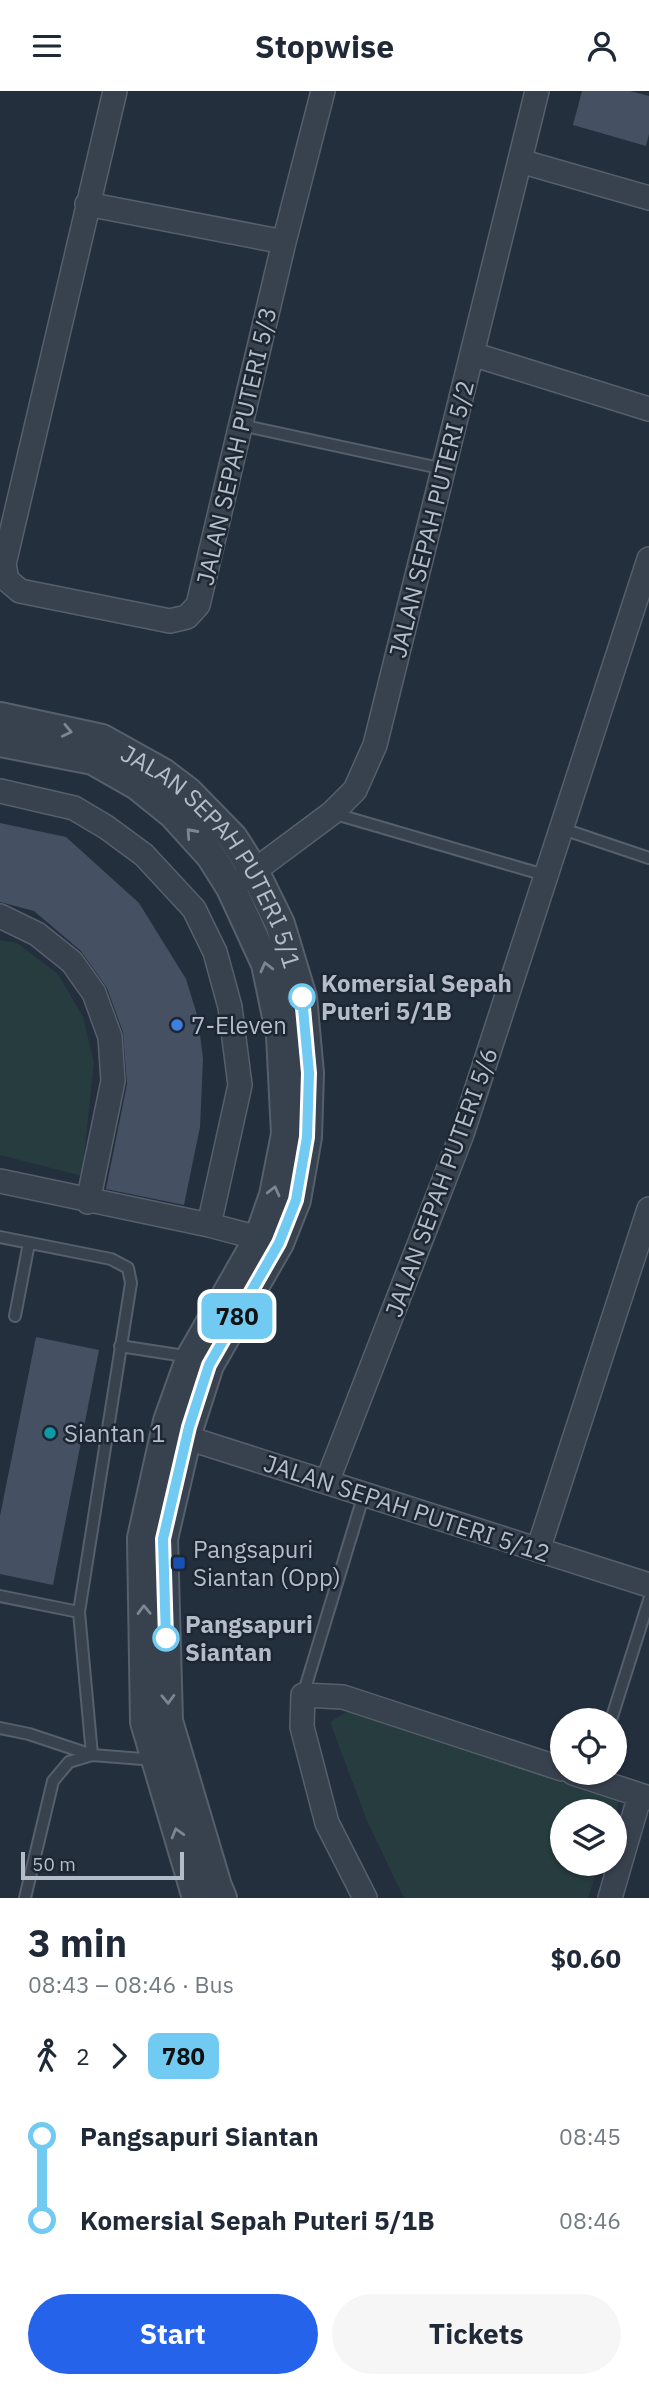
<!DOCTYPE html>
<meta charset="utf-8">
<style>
:root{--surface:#fff;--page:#f6f6f7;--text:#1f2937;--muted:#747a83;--accent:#2563eb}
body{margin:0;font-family:"IBM Plex Sans",sans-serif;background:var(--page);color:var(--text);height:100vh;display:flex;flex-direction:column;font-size:26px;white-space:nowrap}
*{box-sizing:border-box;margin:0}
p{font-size:23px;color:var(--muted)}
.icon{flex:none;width:38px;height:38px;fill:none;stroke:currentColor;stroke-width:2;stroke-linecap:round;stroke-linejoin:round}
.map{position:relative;height:1807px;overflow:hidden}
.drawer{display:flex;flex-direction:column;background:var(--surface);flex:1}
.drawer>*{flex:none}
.badge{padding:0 14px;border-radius:10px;font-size:24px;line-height:46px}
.controls{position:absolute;left:550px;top:1617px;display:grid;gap:14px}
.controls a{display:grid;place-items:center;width:77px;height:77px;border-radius:50%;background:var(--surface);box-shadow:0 2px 5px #0004;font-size:35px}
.scale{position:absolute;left:21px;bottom:18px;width:163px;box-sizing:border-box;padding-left:7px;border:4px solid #b4bcc9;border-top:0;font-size:19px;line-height:24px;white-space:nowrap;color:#b4bcc9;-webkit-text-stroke:5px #1d2633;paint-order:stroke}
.map>.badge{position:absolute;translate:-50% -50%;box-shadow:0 0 0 4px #fff}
.legs{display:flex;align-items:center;gap:10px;height:77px;padding:0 28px;font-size:23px}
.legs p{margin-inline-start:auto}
.overview{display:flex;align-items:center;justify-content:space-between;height:119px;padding:0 28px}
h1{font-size:38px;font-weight:700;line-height:52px}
.cta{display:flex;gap:14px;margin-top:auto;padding:14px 28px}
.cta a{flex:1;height:80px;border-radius:42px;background:var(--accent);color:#fff;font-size:28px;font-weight:700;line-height:80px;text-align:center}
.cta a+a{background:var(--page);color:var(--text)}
ul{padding:0 28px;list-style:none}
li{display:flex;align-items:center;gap:24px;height:84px;font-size:26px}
li i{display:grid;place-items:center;width:10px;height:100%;margin:0 9px;background:currentColor}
li i::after{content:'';width:18px;height:18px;margin:-9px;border:5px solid;border-radius:50%;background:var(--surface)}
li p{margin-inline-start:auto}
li:first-child i{background:linear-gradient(#0000 50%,currentColor 0)}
li:last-child i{background:linear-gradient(currentColor 50%,#0000 0)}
header{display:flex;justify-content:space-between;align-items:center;height:91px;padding:0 28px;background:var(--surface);font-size:32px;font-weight:700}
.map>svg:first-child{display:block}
</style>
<header><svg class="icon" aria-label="menu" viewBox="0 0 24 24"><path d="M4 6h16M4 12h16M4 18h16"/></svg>Stopwise<svg class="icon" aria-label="person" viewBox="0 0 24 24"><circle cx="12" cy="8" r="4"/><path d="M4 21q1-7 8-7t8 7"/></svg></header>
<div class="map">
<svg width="649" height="1807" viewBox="0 0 649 1807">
<rect width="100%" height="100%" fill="#242f3e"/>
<path fill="#263c3f" d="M 0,849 L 17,852 L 58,883 L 83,926 L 94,971 L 82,1085 L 0,1064 Z
M 350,1619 L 620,1707 L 614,1726 L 614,1720 L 562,1720 L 562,1773 L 599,1773 L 588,1807 L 404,1807 L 367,1730 L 330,1631 Z"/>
<path fill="#455162" d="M 582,0 L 630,0 L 649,5 L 649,43 L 646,55 L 573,34 Z
M 0,732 L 66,746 L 139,812 L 186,888 L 198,927 L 203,968 L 200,1036 L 184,1114 L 106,1098 L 127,993 L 123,941 L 107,897 L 81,860 L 34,820 L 0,811 Z
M 36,1246 L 99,1259 L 53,1494 L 0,1483 L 0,1425 Z"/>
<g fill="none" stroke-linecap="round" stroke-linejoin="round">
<g stroke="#565f6c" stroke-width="14">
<path id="service" d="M 241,334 L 444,378
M 332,722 L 548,785
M 563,738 L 649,767
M 0,1146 L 111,1168 L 128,1177 L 131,1192 L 79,1521 L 92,1664 L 29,1643 L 0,1637
M 15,1225 L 29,1152
M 120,1255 L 191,1266
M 0,1505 L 79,1521
M 303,1604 L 364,1403
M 611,1629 L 649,1509
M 25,1807 L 53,1690 L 69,1671 L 92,1664 L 155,1669"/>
</g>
<g stroke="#565f6c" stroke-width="26">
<path id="minor" d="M 115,0 L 4,473 L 7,489 L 20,500 L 170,530 L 187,526 L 198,514 L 284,151 L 323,0
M 520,70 L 649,107
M 87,113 L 284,151
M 472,263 L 649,318
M 0,700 L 74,717 L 106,736 L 144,764 L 194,818 L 215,861 L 230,916 L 240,994 L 209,1134
M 242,789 L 332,722 L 355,699 L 375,654 L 537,0
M 0,825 L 37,843 L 72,871 L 94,902 L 110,946 L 113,990 L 88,1111
M 0,1090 L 209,1134 L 274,1151
M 172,1342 L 649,1494
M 327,1391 L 462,1043 L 649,468
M 538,1459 L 649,1118
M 573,1682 L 649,1707
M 365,1807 L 327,1732 L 302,1636 L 303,1604 L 343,1606 L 562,1678
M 610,1807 L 640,1704"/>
</g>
<g stroke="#565f6c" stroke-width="32">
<g id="tertiary">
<path id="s1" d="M 0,626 L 102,648 L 163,682 L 188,701 L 233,747 L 254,780 L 280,833 L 302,906 L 309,982 L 307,1046 L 296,1109 L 279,1152 L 209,1274 L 189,1336 L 163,1448 L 168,1630 L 217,1795 L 222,1807"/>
<path d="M 0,651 L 93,669 L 137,694 L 173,723 L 211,765 L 231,797 L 266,873 L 281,945 L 286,1043 L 274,1104 L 259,1147 L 191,1266 L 168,1330 L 142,1447 L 145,1631 L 197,1807"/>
</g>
</g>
<use href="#service" stroke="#38414e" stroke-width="10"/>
<use href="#minor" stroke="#38414e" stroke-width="23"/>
<use href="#tertiary" stroke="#38414e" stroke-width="28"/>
</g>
<defs><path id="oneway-chevron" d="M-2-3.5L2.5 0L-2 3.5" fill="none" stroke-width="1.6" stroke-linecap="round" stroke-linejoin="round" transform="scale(1.75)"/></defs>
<g stroke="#7c8592">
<use href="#oneway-chevron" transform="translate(67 640) rotate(12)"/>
<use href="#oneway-chevron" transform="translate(191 742) rotate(-132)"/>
<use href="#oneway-chevron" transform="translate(266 876) rotate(-104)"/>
<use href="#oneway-chevron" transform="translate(274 1100) rotate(-76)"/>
<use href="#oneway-chevron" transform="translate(144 1519) rotate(-91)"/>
<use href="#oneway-chevron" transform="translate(168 1608) rotate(88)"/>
<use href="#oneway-chevron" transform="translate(177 1742) rotate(-106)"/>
</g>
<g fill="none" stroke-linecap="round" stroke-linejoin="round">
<g stroke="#fff" stroke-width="16">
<path id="line-1" d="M 166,1547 L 163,1448 L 189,1336 L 209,1274 L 279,1152 L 296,1109 L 307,1046 L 309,982 L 302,906"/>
</g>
<use href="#line-1" stroke="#71caf2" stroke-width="10"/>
</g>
<g fill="#fff" stroke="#71caf2" stroke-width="3.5">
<circle cx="302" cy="906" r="12"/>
<circle cx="166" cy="1547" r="12"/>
</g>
<circle fill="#3f7fe0" stroke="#1d2633" stroke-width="2.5" cx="177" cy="934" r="7"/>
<circle fill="#0f9aa8" stroke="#1d2633" stroke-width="2.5" cx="50" cy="1342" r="7"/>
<rect fill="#1a4fb4" stroke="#1d2633" stroke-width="2.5" x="172" y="1465" width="14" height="14" rx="3.5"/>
<g text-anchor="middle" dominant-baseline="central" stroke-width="5" stroke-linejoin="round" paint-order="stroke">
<g font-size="24" fill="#b4bcc9" stroke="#1d2633">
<text transform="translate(236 355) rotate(-77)">JALAN SEPAH PUTERI 5/3</text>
<text transform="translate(431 428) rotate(-76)">JALAN SEPAH PUTERI 5/2</text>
<text stroke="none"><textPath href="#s1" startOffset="271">JALAN SEPAH PUTERI 5/1</textPath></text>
<text transform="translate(441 1091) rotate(-70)">JALAN SEPAH PUTERI 5/6</text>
<text transform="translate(407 1417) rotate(18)">JALAN SEPAH PUTERI 5/12</text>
</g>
<g font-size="24" font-weight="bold" fill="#b4bcc9" stroke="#1d2633" text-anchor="start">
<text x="321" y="892">Komersial Sepah<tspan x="321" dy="28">Puteri 5/1B</tspan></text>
<text x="185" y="1533">Pangsapuri<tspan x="185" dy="28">Siantan</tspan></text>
</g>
<g font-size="24" fill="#b4bcc9" stroke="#1d2633" text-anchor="start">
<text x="191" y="934">7-Eleven</text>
<text x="64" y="1342">Siantan 1</text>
<text x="193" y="1458">Pangsapuri<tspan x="193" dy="28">Siantan (Opp)</tspan></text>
</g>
</g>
</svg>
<div class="controls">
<a><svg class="icon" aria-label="locate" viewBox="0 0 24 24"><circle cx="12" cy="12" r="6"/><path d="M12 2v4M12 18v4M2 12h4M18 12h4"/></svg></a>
<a><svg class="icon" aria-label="layers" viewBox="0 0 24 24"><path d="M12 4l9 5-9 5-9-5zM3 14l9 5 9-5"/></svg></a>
</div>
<div class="scale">50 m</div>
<b class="badge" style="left:237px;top:1225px;background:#71caf2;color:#111">780</b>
</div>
<section class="drawer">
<div class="overview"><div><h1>3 min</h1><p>08:43 – 08:46 · Bus</p></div><b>$0.60</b></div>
<div class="legs"><svg class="icon" aria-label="walk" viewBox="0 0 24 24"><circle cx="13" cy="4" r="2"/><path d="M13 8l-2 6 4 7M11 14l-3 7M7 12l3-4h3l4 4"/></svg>2<svg class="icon" aria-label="forward" viewBox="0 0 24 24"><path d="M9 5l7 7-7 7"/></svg><b class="badge" style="background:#71caf2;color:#111">780</b></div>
<ul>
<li><i style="color:#71caf2"></i><b>Pangsapuri Siantan</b><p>08:45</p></li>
<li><i style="color:#71caf2"></i><b>Komersial Sepah Puteri 5/1B</b><p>08:46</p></li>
</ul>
<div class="cta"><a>Start</a><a>Tickets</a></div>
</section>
